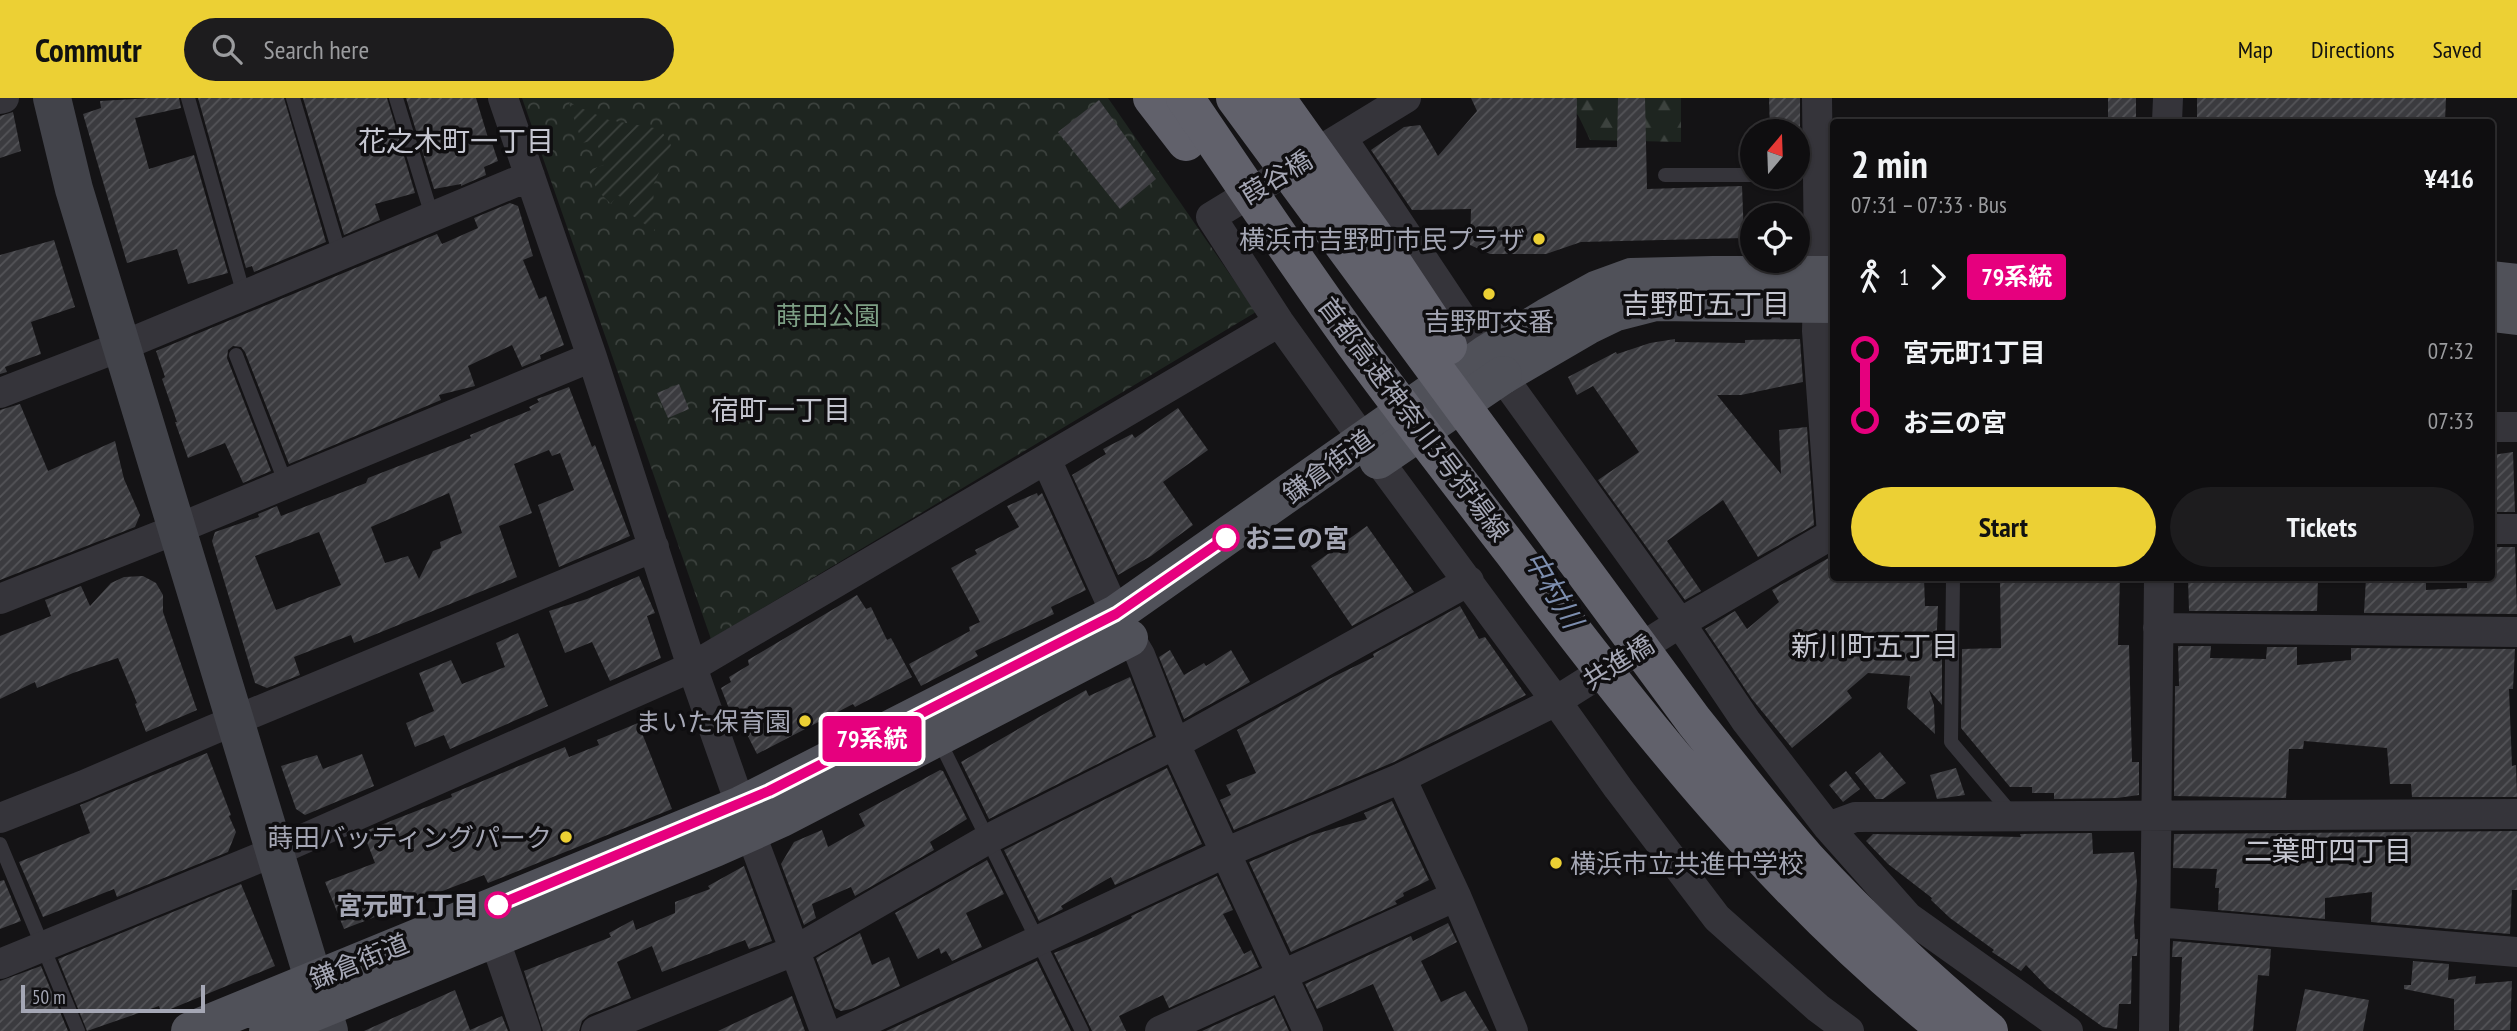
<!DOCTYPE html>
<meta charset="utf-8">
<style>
:root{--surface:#0f0e10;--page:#1d1c1e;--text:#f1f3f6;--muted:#9b9c9f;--line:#2f2e30;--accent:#ecd034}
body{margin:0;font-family:"PT Sans Narrow","Noto Sans JP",sans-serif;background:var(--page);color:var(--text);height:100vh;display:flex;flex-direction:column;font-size:26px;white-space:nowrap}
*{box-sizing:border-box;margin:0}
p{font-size:23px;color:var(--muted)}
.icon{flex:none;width:38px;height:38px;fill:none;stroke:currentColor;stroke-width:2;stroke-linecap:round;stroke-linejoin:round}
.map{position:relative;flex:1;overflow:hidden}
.drawer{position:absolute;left:1830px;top:21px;width:665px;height:462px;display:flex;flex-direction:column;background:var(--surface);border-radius:7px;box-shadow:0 2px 5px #0004,0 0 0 2px var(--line)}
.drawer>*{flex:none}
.badge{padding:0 14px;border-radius:5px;font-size:24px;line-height:46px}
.needle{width:46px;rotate:19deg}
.tools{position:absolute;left:1740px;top:21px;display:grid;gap:14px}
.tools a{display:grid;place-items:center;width:70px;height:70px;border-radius:50%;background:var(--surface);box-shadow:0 2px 5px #0004,0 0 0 2px var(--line);font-size:35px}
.scale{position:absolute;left:21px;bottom:18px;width:184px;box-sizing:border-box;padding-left:7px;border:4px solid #a5a7b5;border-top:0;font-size:19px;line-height:24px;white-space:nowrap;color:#a5a7b5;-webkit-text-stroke:5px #0f0e10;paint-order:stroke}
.map>.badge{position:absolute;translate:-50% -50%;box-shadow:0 0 0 4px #fff}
.legs{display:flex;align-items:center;gap:10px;height:77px;padding:0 21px;font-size:23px}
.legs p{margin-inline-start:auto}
.summary{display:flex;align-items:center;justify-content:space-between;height:119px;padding:0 21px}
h1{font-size:38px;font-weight:800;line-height:52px}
.button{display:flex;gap:14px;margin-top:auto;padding:14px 21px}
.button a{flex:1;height:80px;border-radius:42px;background:var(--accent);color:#111;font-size:28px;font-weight:800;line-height:80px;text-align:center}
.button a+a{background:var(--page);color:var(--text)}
ul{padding:0 21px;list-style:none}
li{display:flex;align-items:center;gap:24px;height:70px;font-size:26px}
li i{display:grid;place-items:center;width:10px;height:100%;margin:0 9px;background:currentColor}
li i::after{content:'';width:18px;height:18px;margin:-9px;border:5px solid;border-radius:50%;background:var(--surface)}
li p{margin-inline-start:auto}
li:first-child i{background:linear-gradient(#0000 50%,currentColor 0)}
li:last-child i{background:linear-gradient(currentColor 50%,#0000 0)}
header{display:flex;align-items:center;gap:42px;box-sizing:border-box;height:98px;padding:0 35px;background:var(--accent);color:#111}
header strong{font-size:33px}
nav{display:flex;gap:38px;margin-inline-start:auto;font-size:24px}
.search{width:490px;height:63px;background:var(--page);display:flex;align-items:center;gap:18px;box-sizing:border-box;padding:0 24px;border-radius:38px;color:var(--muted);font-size:26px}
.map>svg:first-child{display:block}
</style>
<header>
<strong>Commutr</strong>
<div class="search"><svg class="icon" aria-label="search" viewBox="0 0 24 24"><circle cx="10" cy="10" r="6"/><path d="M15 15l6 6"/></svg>Search here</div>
<nav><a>Map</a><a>Directions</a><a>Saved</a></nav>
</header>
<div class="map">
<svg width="2517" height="933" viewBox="0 0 2517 933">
<defs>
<pattern id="forest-firs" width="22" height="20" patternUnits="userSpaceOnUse" patternTransform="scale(1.75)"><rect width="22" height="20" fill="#1e2520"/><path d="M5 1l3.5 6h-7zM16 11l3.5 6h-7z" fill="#3c423e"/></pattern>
<pattern id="park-crowns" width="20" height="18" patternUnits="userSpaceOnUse" patternTransform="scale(1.75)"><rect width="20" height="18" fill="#1e2520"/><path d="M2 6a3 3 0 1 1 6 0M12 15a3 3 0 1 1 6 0" fill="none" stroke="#3c423e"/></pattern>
<pattern id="garden-furrows" width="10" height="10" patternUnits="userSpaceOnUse" patternTransform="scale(1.75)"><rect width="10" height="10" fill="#1e2520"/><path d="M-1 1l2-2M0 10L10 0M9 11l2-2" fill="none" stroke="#3c423e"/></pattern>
<pattern id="building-hatch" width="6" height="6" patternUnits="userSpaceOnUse" patternTransform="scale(1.75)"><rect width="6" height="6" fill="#3b3b3f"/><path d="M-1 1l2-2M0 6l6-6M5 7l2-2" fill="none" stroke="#545458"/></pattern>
</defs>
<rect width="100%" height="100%" fill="#141315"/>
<path fill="url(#forest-firs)" d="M 1566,0 L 1681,0 L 1681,44 L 1590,42 L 1579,19 Z"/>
<path fill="url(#park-crowns)" d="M 522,0 L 1108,0 L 1256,214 L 711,541 Z"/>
<path fill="url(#garden-furrows)" d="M 569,5 L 609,22 L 660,31 L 671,47 L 653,88 L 655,133 L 627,114 L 630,104 L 617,97 L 611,106 L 597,92 L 589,72 L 604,67 L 596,42 L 582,45 Z"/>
<path fill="url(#building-hatch)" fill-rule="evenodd" d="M 152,0 L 179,0 L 181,10 L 135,20 L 149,71 L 194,57 L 228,175 L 188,186 L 177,151 L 127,165 L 83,16 L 101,10 L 100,3 Z
M 198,0 L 284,0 L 326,144 L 254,174 L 252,168 L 246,170 Z
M 303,0 L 387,0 L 415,95 L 375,106 L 380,122 L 344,137 Z
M 406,0 L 476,0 L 489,43 L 491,42 L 498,63 L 484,69 L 486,77 L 461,88 L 461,86 L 434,91 Z
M 1471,0 L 1577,0 L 1576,50 L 1617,49 L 1618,0 L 1645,0 L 1647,91 L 1742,88 L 1744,140 L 1581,144 L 1546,156 L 1490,156 L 1470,147 L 1471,111 L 1412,112 L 1371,52 L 1404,29 L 1420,27 L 1438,58 L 1477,13 Z
M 1769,0 L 1800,0 L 1800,33 L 1770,33 Z
M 2108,0 L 2136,0 L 2136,24 L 2108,24 Z
M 2197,0 L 2446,0 L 2445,24 L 2197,24 Z
M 1099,2 L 1156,81 L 1120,111 L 1058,34 Z
M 13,14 L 21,53 L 0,60 L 0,18 Z
M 510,105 L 518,108 L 533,158 L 523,162 L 539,201 L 546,198 L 564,247 L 540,257 L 541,261 L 522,269 L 512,247 L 468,268 L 475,288 L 439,297 L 441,302 L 289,366 L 245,254 L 241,249 L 233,248 L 228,252 L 227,260 L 271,373 L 243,385 L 225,345 L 188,360 L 175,324 L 177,324 L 162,281 L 165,279 L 156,253 L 437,136 L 442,146 L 478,130 L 474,120 Z
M 54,142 L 75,209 L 31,224 L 41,256 L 5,269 L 7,274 L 0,276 L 0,157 Z
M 1675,241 L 1675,244 L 1745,245 L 1745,242 L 1800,241 L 1803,284 L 1741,297 L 1717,297 L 1781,376 L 1779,332 L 1807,329 L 1814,427 L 1758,459 L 1723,402 L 1667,443 L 1701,493 L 1685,502 L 1598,382 L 1639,354 L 1593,288 L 1577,297 L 1568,279 L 1616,254 L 1617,256 L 1650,245 Z
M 679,286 L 689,311 L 668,320 L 657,295 Z
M 569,289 L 592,349 L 595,347 L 630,438 L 559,469 L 538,407 L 574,392 L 560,355 L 552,358 L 549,352 L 514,366 L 532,415 L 499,428 L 517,479 L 354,545 L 351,537 L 294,559 L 300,577 L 267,590 L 255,585 L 212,443 L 215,434 L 259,419 L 258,416 L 277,408 L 281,418 L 366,385 L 368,380 L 471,340 L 470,337 L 531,312 L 529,309 L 539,304 L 537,301 ZM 449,395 L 462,435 L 440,444 L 441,450 L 433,453 L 419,481 L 408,458 L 385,465 L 371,429 ZM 319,434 L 341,487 L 276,512 L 255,458 Z
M 20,306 L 48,373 L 115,343 L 124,381 L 140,417 L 135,429 L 0,482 L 0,312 Z
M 1178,310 L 1208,352 L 1163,384 L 1193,427 L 1151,458 L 1118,477 L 1072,377 L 1106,356 L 1103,351 L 1132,336 L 1135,340 Z
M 2513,354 L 2515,414 L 2492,414 L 2492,357 Z
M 1037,395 L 1038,398 L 1042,395 L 1086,492 L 1051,509 L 1054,516 L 975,553 L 978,558 L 921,588 L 909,566 L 970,533 L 969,529 L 980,524 L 951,470 L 977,456 L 975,452 L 1019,429 L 1007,408 Z
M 1367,428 L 1414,494 L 1352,528 L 1311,468 Z
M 2492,449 L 2515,449 L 2517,516 L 2364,515 L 2366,480 L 2426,480 L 2426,492 L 2467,490 L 2467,480 L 2492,480 Z
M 1834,457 L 1834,480 L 1924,480 L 1925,508 L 1938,508 L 1936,552 L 1942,551 L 1942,607 L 1929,592 L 1934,607 L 1935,636 L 1907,610 L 1910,578 L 1868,575 L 1847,593 L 1852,600 L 1792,650 L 1752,601 L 1705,531 L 1735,513 L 1747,531 L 1779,504 L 1772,492 Z
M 143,478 L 156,485 L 163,497 L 163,514 L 197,612 L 146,634 L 135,606 L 137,605 L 118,560 L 73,575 L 37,590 L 35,584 L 0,601 L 0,538 L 51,518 L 45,502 L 81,488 L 90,508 L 111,485 L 124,479 Z
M 639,478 L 655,515 L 647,518 L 661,560 L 610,583 L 592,544 L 565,555 L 549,513 L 587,501 Z
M 2000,480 L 2120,480 L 2118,547 L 2129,547 L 2132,664 L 2139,664 L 2139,697 L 2117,700 L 2054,701 L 2054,695 L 2032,695 L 2032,689 L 2010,689 L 1961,630 L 1962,551 L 2001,550 Z
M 2188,480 L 2318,480 L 2317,513 L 2189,513 Z
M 857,497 L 866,511 L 871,509 L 887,542 L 891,540 L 912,579 L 855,609 L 853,606 L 757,656 L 734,611 L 730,613 L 721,590 L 731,584 L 729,579 L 749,567 L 748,562 Z
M 1460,508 L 1479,541 L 1485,539 L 1526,597 L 1394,664 L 1234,732 L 1220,702 L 1231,697 L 1226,687 L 1256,675 L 1237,632 L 1335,578 L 1374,559 L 1373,556 Z
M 518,535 L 548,608 L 450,651 L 444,637 L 415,649 L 406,625 L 434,613 L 419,575 L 451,562 L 462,586 L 505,569 L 496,545 Z
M 2178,548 L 2211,548 L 2210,560 L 2266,561 L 2267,549 L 2297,549 L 2297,567 L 2351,562 L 2351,550 L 2515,551 L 2513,591 L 2509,591 L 2512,668 L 2516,667 L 2517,699 L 2412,699 L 2411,686 L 2390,686 L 2387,650 L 2304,643 L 2303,651 L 2289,651 L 2286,700 L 2174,698 L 2175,588 L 2179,588 Z
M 1170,552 L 1184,577 L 1204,565 L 1206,568 L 1231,552 L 1250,584 L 1184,621 L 1159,559 Z
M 1130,579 L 1153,638 L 989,721 L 961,664 L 1086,592 L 1089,598 Z
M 638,625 L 672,711 L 488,785 L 484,777 L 344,831 L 325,784 L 375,765 L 363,734 L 452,699 L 451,696 L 565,649 L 569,659 L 599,647 L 597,642 Z
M 1880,654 L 1906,685 L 1883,701 L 1876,701 L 1855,675 Z
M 207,655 L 231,717 L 229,718 L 236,734 L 228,754 L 117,799 L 114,791 L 43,819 L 19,764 L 90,735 L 80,707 Z
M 362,656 L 374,688 L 305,717 L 296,711 L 281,668 L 317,657 L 323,671 Z
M 1167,670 L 1202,746 L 1115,787 L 1111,779 L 1061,808 L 1063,811 L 1039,823 L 1004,752 Z
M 1956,670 L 1965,697 L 1937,701 L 1930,677 Z
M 940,672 L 943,673 L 967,721 L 930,744 L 934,752 L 855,798 L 851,789 L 812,806 L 816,820 L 804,827 L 781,766 L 794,744 L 822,732 L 828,749 L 865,728 L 859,716 Z
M 1846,673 L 1860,691 L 1843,704 L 1829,687 Z
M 1392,703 L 1429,782 L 1403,795 L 1404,798 L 1395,803 L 1397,806 L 1291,854 L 1249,764 L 1312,737 L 1367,721 L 1364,715 Z
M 2517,733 L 2517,792 L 2512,792 L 2510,836 L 2371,824 L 2372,794 L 2325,800 L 2325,821 L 2218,812 L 2219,790 L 2215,790 L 2217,771 L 2173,770 L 2174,736 Z
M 2092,735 L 2093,756 L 2134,754 L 2137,784 L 2134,824 L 2135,841 L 2138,841 L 2137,858 L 2132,858 L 2131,906 L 2119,906 L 2117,931 L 2103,929 L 2048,890 L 2026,867 L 2021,873 L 1992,854 L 1994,852 L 1950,820 L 1931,802 L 1932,800 L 1888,766 L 1866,743 L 1873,736 L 2021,739 L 2020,736 Z
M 987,762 L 1004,796 L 966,815 L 982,849 L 952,863 L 946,853 L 941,856 L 939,850 L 918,861 L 895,815 Z
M 744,768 L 772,843 L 749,851 L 745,842 L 662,874 L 652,848 L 617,864 L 631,900 L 589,917 L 582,923 L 579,933 L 543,933 L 524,873 L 611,839 L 609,835 L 633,822 L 636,832 L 675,815 L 675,804 L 710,791 L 708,788 Z
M 1217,778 L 1233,812 L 1223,816 L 1244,856 L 1251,852 L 1259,869 L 1169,910 L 1163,897 L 1119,918 L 1126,933 L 1092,933 L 1054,855 L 1094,839 L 1132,820 L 1131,818 Z
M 4,782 L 21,823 L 0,831 L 0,783 Z
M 241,786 L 275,868 L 161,915 L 159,908 L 87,933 L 58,861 Z
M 1448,825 L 1457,844 L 1421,863 L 1441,904 L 1465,893 L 1489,933 L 1394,933 L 1373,886 L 1317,911 L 1305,886 L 1411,838 L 1413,843 Z
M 860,835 L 872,867 L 889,859 L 900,888 L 851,911 L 841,913 L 835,910 L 816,860 Z
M 2173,843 L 2271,851 L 2269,878 L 2258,877 L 2253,933 L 2179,933 L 2182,859 L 2172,859 Z
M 1037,863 L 1071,933 L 886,933 L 967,896 Z
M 2413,863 L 2449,866 L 2448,882 L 2476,878 L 2475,886 L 2512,883 L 2510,932 L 2454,932 L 2454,901 L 2404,891 L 2404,887 L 2411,887 Z
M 41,868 L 68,933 L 0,933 L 0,883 Z
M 2305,891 L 2369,902 L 2363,933 L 2296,933 Z
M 455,892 L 470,932 L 502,918 L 508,933 L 364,933 Z
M 792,898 L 805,933 L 718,933 Z
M 1274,900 L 1289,933 L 1202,933 Z"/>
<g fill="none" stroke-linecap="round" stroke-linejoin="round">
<path stroke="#35343a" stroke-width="14" d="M 188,0 L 244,197
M 293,0 L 340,157
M 396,0 L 432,118
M 1665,77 L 1752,77
M 236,257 L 286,386
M 1953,480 L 1951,644 L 2012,716
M 939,642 L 1082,933
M 0,746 L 78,933"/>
<path stroke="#35343a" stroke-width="30" d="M 503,0 L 592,259 L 692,569 L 750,734 L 825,933
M 1406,0 L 1211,119 L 1279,224 L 1378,362 L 1556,603 L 1618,690 L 1717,820 L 1818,910 L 1849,933
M 1817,0 L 1819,158 L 1817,233 L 1832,437
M 0,1 L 4,0
M 2167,24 L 2168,0
M 1342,40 L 1486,256 L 1680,525 L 1746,623 L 1828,729 L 1908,819 L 2068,933
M 0,295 L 122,248 L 530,78
M 2492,329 L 2517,329
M 1046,361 L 1116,516 L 1140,557 L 1175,646 L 1308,933
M 2492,431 L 2517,431
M 0,501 L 177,431 L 592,259
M 2158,530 L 2517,534
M 1401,680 L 1456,798 L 1513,933
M 0,720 L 84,687 L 212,632 L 654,449
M 1828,729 L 1855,719 L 2517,716
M 2156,824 L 2517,854
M 492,841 L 501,860 L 526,933
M 0,866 L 276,753 L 692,569 L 1279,224
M 596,933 L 796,852 L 988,741 L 1175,646 L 1469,483
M 845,933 L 1227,754 L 1401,680 L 1556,603 L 1680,525 L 1834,435
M 1160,933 L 1456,798
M 2154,933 L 2159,480"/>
<path stroke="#42434a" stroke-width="38" d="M 52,0 L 74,91 L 329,933"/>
<path stroke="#505159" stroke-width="38" d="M 2492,182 L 2517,185
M 2492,215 L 2517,218
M 1503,277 L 1587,228 L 1616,214 L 1655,204 L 1834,206
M 190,933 L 741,707 L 1116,516 L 1486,256 L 1547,219 L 1598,191 L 1631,179 L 1713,177 L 1834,177
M 268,933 L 715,750 L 782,720 L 1129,540"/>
<path stroke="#61616b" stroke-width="38" d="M 1152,0 L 1186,44"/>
<path stroke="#505159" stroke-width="38" d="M 1378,362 L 1503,277"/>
<path stroke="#61616b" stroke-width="38" d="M 1185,0 C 1241,82 1296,165 1354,245 C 1405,315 1459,384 1512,453 C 1642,626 1778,798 1948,933
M 1235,0 L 1694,623 C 1731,669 1767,716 1806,760 C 1863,822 1925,880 1989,933
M 1276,0 L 1387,156 L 1448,248"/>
</g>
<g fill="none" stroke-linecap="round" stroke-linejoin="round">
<g stroke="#fff" stroke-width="16">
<path id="line-1" d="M 498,807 L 769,693 L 1116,516 L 1226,440"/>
</g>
<use href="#line-1" stroke="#e6007e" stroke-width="10"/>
</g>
<g fill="#ecd034" stroke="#0f0e10" stroke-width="2.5">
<circle cx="1539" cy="141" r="7"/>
<circle cx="1489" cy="196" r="7"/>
<circle cx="805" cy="623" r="7"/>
<circle cx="566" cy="739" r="7"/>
<circle cx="1556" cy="765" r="7"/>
</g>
<g fill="#fff" stroke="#e6007e" stroke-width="3.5">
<circle cx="1226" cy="440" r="12"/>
<circle cx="498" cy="807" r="12"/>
</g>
<g text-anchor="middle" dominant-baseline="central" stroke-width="7" stroke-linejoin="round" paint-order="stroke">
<g font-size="26" fill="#a5a7b5" stroke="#0f0e10">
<text transform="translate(1276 79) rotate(-31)">葭谷橋</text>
<text transform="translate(1414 321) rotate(53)">首都高速神奈川3号狩場線</text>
<text transform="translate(1328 368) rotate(-36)">鎌倉街道</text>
<text transform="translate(1618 564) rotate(-32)">共進橋</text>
<text transform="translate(359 863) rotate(-22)">鎌倉街道</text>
</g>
<g font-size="26" fill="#a5a7b5" stroke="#0f0e10" text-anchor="end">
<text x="1525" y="141">横浜市吉野町市民プラザ</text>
<text x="1489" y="223" text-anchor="middle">吉野町交番</text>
<text x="791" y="623">まいた保育園</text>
<text x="552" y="739">蒔田バッティングパーク</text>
<text x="1570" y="765" text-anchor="start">横浜市立共進中学校</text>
</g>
<g font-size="26" fill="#7d9f85" stroke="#0f0e10">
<text x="828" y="217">蒔田公園</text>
</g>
<g font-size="26" font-weight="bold" fill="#a5a7b5" stroke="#0f0e10" text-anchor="start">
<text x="1245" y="440">お三の宮</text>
<text x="479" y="807" text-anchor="end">宮元町1丁目</text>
</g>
<g font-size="28" fill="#c6c7d1" stroke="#0f0e10">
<text x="456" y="42">花之木町一丁目</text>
<text x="1706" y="205">吉野町五丁目</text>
<text x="781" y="311">宿町一丁目</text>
<text x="1875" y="547">新川町五丁目</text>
<text x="2328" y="752">二葉町四丁目</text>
</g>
<g font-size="28" font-style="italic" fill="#7d8eaf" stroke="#0f0e10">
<text transform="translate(1554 491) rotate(59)">中村川</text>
</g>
</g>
</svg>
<div class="tools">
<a><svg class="needle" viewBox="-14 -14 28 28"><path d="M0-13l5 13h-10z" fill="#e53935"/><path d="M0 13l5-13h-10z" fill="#9b9c9f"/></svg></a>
<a><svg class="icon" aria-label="locate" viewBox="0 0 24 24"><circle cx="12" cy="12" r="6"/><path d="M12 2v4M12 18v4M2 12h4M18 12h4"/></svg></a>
</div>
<div class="scale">50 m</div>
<b class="badge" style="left:872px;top:641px;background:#e6007e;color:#fff">79系統</b>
<section class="drawer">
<div class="summary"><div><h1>2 min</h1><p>07:31 – 07:33 · Bus</p></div><b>¥416</b></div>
<div class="legs"><svg class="icon" aria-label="walk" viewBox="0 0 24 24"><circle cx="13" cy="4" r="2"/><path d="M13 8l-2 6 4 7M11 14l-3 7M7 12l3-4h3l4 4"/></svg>1<svg class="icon" aria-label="forward" viewBox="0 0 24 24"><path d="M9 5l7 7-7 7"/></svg><b class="badge" style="background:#e6007e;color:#fff">79系統</b></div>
<ul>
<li><i style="color:#e6007e"></i><b>宮元町1丁目</b><p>07:32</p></li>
<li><i style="color:#e6007e"></i><b>お三の宮</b><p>07:33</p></li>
</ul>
<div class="button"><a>Start</a><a>Tickets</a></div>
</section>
</div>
